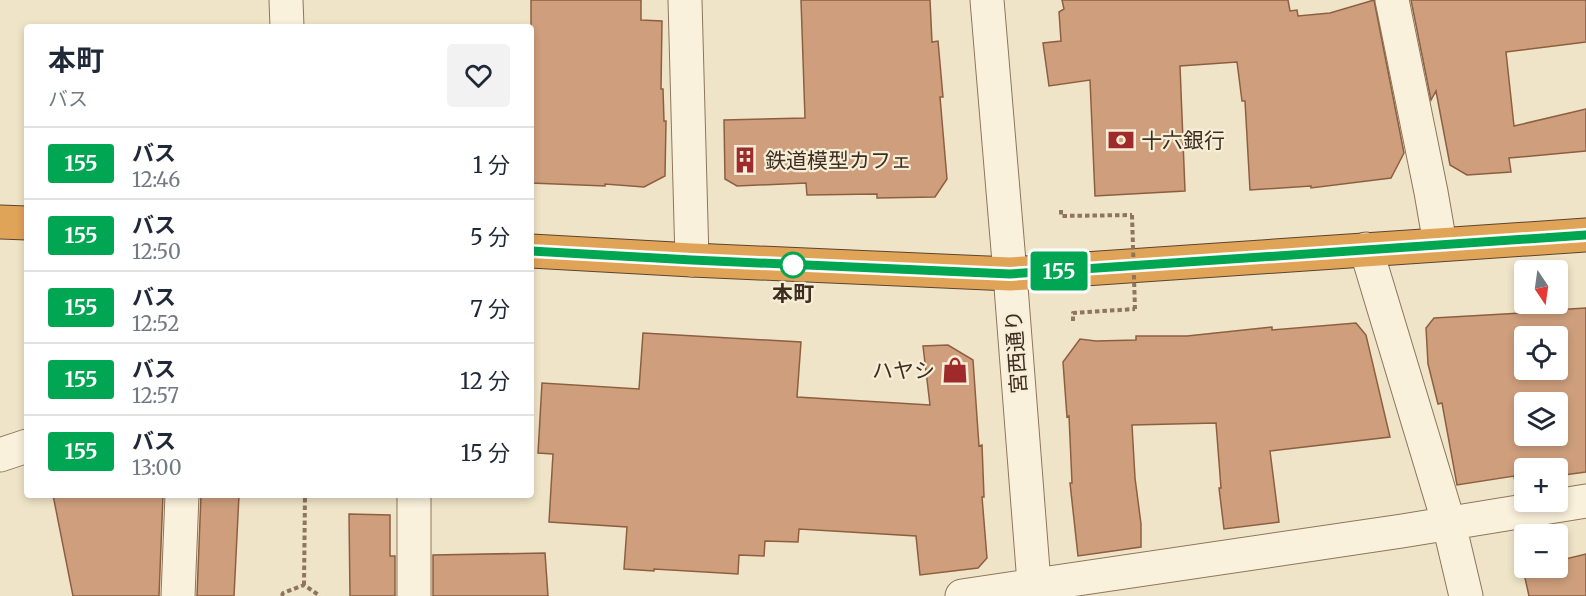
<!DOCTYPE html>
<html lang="ja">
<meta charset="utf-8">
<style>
:root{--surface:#fff;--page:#f2f2f3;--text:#1f2937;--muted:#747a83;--line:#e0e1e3}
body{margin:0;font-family:Merriweather,"Noto Sans JP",serif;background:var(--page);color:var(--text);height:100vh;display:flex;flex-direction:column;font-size:22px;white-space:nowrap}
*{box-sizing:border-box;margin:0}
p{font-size:20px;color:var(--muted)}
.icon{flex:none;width:33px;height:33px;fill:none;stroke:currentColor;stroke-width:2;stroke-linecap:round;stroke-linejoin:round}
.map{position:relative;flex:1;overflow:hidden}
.sheet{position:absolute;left:24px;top:24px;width:510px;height:474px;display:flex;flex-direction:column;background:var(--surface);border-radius:6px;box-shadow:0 3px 9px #0003}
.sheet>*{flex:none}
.badge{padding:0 12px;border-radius:4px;font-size:21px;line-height:39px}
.needle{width:39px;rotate:167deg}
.controls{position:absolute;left:1514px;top:260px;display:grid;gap:12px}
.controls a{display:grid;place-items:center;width:54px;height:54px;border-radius:6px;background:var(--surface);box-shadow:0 3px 9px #0003;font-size:30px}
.map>.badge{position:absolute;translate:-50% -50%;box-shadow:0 0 0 3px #fff}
.round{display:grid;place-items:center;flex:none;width:63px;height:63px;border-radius:6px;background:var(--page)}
.overview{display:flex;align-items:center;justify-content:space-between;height:102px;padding:0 24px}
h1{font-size:28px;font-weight:700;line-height:45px}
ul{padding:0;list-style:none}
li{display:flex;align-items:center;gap:18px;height:72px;padding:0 24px;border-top:2px solid var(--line)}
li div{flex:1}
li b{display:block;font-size:22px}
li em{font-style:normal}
li .badge{min-width:66px;font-weight:700;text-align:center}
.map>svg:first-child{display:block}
</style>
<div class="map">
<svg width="1586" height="596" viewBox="0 0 1586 596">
<rect width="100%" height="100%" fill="#f0e4c8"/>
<path fill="#cf9f7d" stroke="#8d5f41" stroke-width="1.5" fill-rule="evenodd" d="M 531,0 L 641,0 L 641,20 L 662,21 L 661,89 L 663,89 L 664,121 L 666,121 L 665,176 L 644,187 L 605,184 L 605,186 L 531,183 Z
M 801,0 L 930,0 L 932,42 L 938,41 L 943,97 L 940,97 L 947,179 L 935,197 L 877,198 L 877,194 L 807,195 L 806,183 L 737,186 L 725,179 L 724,120 L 805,118 Z
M 1062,0 L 1288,0 L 1290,11 L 1297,10 L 1298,16 L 1330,13 L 1374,0 L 1404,153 L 1391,178 L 1311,188 L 1311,186 L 1250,190 L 1245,101 L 1242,101 L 1237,62 L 1180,66 L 1185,191 L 1095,196 L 1090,80 L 1049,86 L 1043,43 L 1061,41 L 1059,12 L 1064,9 Z
M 1411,0 L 1586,0 L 1586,42 L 1506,52 L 1514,126 L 1586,109 L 1586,151 L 1509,158 L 1511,172 L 1467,175 L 1450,165 L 1436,91 L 1431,100 Z
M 1586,308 L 1586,472 L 1557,476 L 1557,468 L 1524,468 L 1524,492 L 1517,493 L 1514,476 L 1457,485 L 1442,403 L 1438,404 L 1428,364 L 1426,328 L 1434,318 L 1537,312 L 1537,311 ZM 1524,336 L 1557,336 L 1557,369 L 1524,369 ZM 1524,402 L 1557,402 L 1557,435 L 1524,435 Z
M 1356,323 L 1366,335 L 1390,437 L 1270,451 L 1279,522 L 1224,529 L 1219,488 L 1221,488 L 1216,423 L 1132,425 L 1135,478 L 1141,524 L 1141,547 L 1078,556 L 1070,483 L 1072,483 L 1069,416 L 1067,417 L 1063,362 L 1080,339 L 1096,341 L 1136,340 L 1136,336 L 1187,336 L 1272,327 L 1272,330 Z
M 643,333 L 801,342 L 797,397 L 930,405 L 923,346 L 948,345 L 973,360 L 979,446 L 982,445 L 984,497 L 982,497 L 987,558 L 978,568 L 920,575 L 916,536 L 799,529 L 798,542 L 765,541 L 764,556 L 739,555 L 738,574 L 654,569 L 654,571 L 624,569 L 627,527 L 549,522 L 553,454 L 538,453 L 542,383 L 639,389 Z
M 53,495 L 163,495 L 159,596 L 73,596 Z
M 201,495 L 239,495 L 234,596 L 197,596 Z
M 349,514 L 390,515 L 390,556 L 395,556 L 395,596 L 350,596 Z
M 1553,525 L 1554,534 L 1524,534 L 1524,530 Z
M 545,553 L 548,596 L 433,596 L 433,555 Z
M 1586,554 L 1586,596 L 1529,596 L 1523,569 L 1532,567 L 1557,567 L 1557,561 Z"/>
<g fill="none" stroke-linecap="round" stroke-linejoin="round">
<g stroke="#8d765c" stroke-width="35">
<path id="minor" d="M 286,0 L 287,27
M 685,0 L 692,260
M 987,0 L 1010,274 L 1035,596
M 1392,0 L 1431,192 L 1440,244
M 1366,249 L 1449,524 L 1466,596
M 0,455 L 27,446
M 178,596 L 182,495
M 414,596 L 414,495
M 962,596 L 1402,531 L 1586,501"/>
</g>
<g stroke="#5b4430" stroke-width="35">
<path id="highway" d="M 0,222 L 27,223
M 531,251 L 692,260 L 1010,274 L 1586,235"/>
</g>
<path stroke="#8d765c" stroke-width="4" stroke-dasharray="4.5 3" stroke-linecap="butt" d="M 1061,210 L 1061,216 L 1132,215
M 1073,321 L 1073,313 L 1135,309
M 304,585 L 305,495
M 282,596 L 283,593 L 304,585 L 320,596"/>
<use href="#minor" stroke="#faf1dc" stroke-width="33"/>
<use href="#highway" stroke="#e0a458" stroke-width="33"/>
<path stroke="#8d765c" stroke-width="4" stroke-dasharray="4.5 3" stroke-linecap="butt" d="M 1132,215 L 1135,309"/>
</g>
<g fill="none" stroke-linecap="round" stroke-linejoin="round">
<g stroke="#fff" stroke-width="14">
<path id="line" d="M 531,251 L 692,260 L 1010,274 L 1586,235"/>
</g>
<use href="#line" stroke="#00a651" stroke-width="9"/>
</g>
<defs>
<g id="bank-bare" transform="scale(2.07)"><path d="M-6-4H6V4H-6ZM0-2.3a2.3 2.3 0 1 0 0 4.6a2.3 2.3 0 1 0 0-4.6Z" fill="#9e2a2b" stroke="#f7eed8" stroke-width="2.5" paint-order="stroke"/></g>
<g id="building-bare" transform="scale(2.07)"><path d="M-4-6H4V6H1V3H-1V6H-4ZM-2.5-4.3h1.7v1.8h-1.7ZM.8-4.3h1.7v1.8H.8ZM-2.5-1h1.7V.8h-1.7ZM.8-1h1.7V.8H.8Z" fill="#9e2a2b" stroke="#f7eed8" stroke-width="2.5" paint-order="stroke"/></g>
<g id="shop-bare" transform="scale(2.07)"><path d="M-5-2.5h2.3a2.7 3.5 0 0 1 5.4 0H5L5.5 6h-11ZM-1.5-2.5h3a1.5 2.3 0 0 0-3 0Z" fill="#9e2a2b" stroke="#f7eed8" stroke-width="2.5" paint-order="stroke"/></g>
</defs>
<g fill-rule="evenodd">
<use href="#bank-bare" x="1121" y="140"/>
<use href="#building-bare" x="745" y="160"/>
<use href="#shop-bare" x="955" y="370"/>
</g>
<circle fill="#fff" stroke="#00a651" stroke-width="3" cx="793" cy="265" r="12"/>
<g text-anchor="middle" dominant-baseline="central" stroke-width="4.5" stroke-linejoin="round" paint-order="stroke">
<g font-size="21" fill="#3d2e20" stroke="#f7eed8" text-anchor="start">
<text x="1141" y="140">十六銀行</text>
<text x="765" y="160">鉄道模型カフェ</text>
<text x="935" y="370" text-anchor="end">ハヤシ</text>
</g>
<g font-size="21" font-weight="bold" fill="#3d2e20" stroke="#f7eed8">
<text x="793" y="293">本町</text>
</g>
<g font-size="21" fill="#3d2e20" stroke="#f7eed8">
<text transform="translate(1016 352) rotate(-94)">宮西通り</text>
</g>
</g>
</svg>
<div class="controls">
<a><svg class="needle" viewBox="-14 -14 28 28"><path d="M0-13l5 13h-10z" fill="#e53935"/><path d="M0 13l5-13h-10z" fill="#747a83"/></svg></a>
<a><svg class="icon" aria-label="locate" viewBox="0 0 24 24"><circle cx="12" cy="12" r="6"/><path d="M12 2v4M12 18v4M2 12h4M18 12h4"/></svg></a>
<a><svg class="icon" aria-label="layers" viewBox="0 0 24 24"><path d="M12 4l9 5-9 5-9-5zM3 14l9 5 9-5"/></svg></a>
<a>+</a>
<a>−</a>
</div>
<b class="badge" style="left:1059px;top:271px;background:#00a651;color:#fff">155</b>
<section class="sheet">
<div class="overview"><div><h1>本町</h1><p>バス</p></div><a class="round"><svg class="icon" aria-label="heart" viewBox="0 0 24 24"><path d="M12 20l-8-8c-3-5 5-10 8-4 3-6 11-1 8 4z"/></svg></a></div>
<ul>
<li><span class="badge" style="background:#00a651;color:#fff">155</span><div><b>バス</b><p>12:46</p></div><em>1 分</em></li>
<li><span class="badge" style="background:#00a651;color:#fff">155</span><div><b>バス</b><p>12:50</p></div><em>5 分</em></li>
<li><span class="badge" style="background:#00a651;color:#fff">155</span><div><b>バス</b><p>12:52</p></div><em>7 分</em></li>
<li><span class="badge" style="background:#00a651;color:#fff">155</span><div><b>バス</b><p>12:57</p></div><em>12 分</em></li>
<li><span class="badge" style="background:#00a651;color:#fff">155</span><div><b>バス</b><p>13:00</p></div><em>15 分</em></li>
</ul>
</section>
</div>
